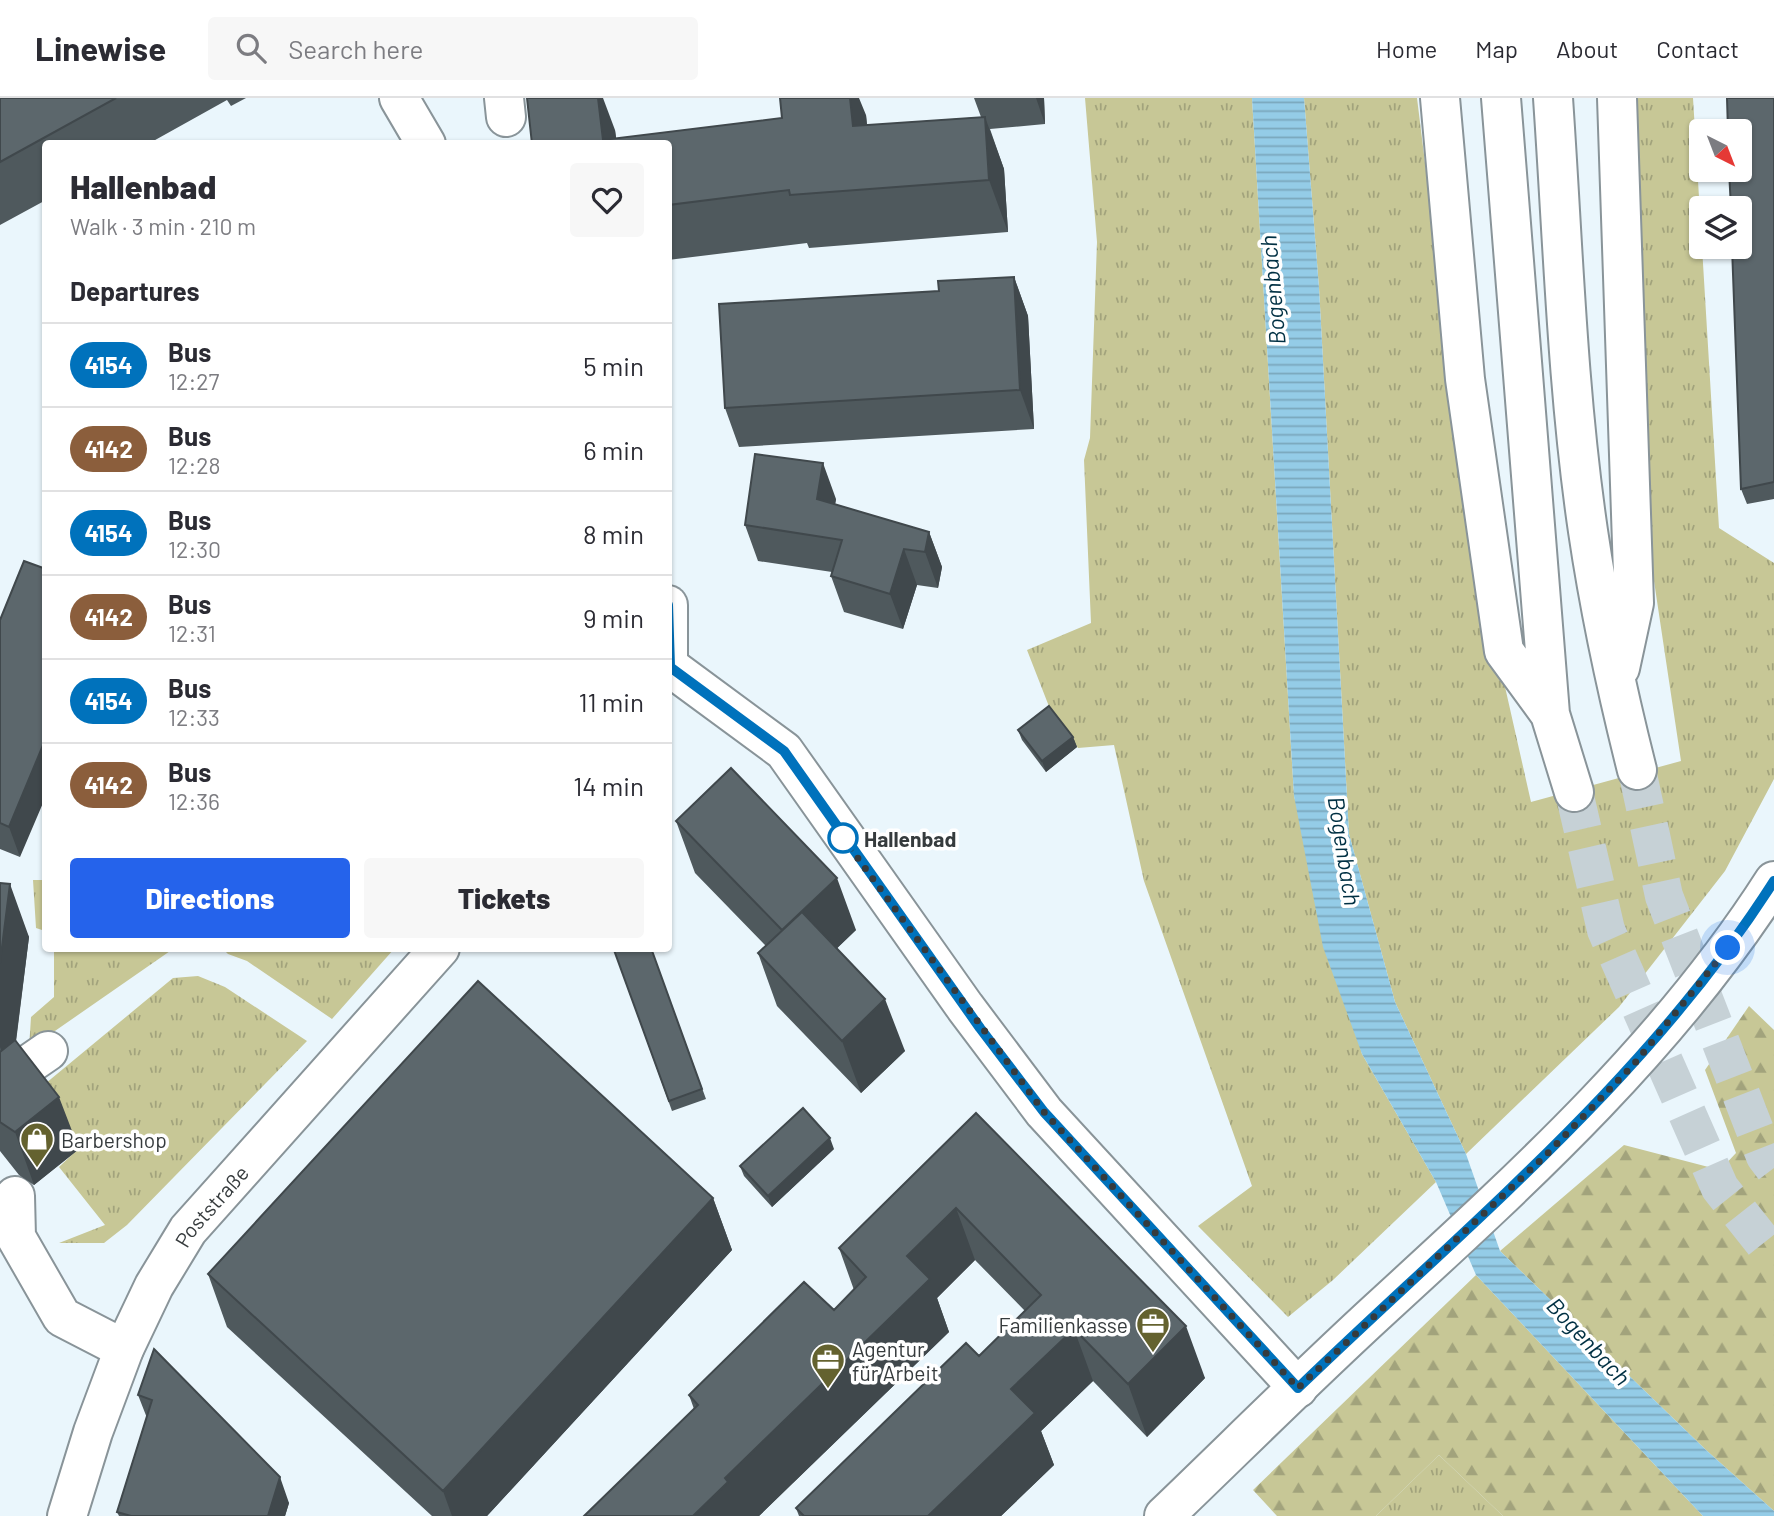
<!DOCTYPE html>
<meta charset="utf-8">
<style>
:root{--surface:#fff;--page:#f7f7f7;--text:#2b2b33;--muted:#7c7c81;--line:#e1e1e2;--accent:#2563eb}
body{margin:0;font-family:Barlow,sans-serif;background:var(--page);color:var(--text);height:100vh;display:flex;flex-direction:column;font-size:26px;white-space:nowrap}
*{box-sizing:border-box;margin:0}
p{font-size:23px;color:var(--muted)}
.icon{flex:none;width:38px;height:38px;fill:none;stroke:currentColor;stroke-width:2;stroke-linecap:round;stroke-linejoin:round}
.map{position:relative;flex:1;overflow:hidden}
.side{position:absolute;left:42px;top:42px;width:630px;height:812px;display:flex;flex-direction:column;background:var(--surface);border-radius:7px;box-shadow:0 2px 5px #0004}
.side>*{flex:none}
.badge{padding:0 14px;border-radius:23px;font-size:24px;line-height:46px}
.needle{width:46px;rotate:138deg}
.buttons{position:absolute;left:1689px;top:21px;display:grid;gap:14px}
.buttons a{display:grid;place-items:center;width:63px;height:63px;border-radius:7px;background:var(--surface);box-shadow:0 2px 5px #0004;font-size:35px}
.you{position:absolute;width:35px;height:35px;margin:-18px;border:5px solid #fff;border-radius:50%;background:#1a73e8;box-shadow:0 0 0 10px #1a73e833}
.map>.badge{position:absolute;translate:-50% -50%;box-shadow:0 0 0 4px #fff}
h2{padding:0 28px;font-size:26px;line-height:63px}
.round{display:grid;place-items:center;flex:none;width:74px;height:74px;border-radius:7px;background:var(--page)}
.headline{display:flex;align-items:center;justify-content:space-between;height:119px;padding:0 28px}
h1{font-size:33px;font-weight:800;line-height:52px}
.button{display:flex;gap:14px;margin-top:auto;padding:14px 28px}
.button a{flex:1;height:80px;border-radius:7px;background:var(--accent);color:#fff;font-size:28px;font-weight:800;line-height:80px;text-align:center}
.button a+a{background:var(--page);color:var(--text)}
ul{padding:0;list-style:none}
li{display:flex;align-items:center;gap:21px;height:84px;padding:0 28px;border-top:2px solid var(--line)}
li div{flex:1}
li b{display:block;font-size:26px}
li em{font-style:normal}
li .badge{min-width:77px;font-weight:700;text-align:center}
header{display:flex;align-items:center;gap:42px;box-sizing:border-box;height:98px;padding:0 35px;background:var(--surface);border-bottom:2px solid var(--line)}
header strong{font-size:33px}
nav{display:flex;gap:38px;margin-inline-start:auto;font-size:24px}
.search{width:490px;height:63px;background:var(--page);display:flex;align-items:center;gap:18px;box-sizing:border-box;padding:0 24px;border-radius:7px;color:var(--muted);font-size:26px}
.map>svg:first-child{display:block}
</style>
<header>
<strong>Linewise</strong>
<div class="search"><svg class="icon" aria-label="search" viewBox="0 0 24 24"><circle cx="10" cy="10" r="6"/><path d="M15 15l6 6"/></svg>Search here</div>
<nav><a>Home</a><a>Map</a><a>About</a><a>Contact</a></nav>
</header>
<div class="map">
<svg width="1774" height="1418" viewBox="0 0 1774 1418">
<defs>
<pattern id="grass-tufts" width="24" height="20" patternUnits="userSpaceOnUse" patternTransform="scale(1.75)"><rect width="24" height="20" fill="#c7c796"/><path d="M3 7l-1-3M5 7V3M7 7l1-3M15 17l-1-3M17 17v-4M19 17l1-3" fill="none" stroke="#a2a37c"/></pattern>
<pattern id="forest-firs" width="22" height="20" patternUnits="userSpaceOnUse" patternTransform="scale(1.75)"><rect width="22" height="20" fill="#c7c796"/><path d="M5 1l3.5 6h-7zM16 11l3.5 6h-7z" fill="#a2a37c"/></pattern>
<pattern id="water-rules" width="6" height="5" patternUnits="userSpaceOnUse" patternTransform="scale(1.75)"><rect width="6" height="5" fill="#94cce7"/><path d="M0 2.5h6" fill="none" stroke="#7aa7bc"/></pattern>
</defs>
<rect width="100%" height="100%" fill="#eaf6fc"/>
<path fill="url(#grass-tufts)" d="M 1085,0 L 1252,0 L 1294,698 L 1362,956 L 1436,1084 L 1333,1182 L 1288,1219 L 1198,1128 L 1252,1088 L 1144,783 L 1114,647 L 1078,650 L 1050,611 L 1027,552 L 1091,525 L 1084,362 L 1090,340 L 1097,144 Z
M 1304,0 L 1417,0 L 1471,438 L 1531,704 L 1681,663 L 1639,383 L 1632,0 L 1693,0 L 1719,430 L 1774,465 L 1774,681 L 1725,773 L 1619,909 L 1466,1056 L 1395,904 L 1349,736 L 1319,190 Z
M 33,782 L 45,782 L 45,833 L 36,830 Z
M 54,851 L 173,851 L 29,951 L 31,919 L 54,899 Z
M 223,851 L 223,850 L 394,851 L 332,921 L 247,863 L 228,856 Z
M 198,878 L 225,889 L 307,943 L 127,1127 L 104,1145 L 59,1145 L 105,1127 L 59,1069 L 78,1051 L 34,995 L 173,880 Z
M 1439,1357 L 1503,1418 L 1376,1418 Z"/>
<path fill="url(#forest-firs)" d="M 1749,908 L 1774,932 L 1774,1413 L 1706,1352 L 1500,1153 L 1624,1047 L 1720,1072 L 1736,1055 L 1705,972 Z
M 1476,1177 L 1703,1418 L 1503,1418 L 1439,1357 L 1376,1418 L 1277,1418 L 1253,1392 Z"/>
<path fill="url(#water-rules)" d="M 1252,0 L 1304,0 L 1319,190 L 1349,736 L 1395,904 L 1466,1056 L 1500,1153 L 1706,1352 L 1774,1413 L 1774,1418 L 1703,1418 L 1476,1177 L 1436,1084 L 1362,956 L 1323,849 L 1294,698 Z"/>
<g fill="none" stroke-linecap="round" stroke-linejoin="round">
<path stroke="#c6d1d6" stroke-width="38" stroke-dasharray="38 19" stroke-linecap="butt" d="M 1637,672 L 1664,798 L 1765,1058 L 1774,1070
M 1574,694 L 1606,832 L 1720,1090 L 1774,1158"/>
<g stroke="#899499" stroke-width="42">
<g id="minor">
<path d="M 399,0 L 426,46"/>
<path d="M 504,0 L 506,19"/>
<path d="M 668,507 L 668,572"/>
<path d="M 670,569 L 784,653 L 965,909 L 1044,1014 L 1298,1290"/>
<path d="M 0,986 L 48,953"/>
<path d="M 15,1098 L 16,1139 L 62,1219 L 124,1251"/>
<path id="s1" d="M 67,1418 L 93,1334 L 124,1251 L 154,1188 L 188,1132 L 440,850"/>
<path d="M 1164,1418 C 1235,1350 1305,1280 1378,1213 C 1522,1081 1668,949 1774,783"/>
</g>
</g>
<g stroke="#899499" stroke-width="42">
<path id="highway" d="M 1440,0 L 1465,281 L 1504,553 L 1550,616
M 1501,0 L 1550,616 L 1574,694
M 1553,0 C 1563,144 1567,290 1588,433 C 1600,514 1617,593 1637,672
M 1617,0 L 1634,505 L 1620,570"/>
</g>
<use href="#minor" stroke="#fff" stroke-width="38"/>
<use href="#highway" stroke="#fff" stroke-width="38"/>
</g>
<path fill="#4f595d" d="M 0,0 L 246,0 L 231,8 L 227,2 L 148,46 L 46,46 L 46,102 L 0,127 Z
M 974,0 L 1044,0 L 1045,26 L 990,31 L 1004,71 L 1008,134 L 809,150 L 807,145 L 668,162 L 668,46 L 532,46 L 615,32 L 616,41 L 866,17 L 867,27 L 981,19 Z
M 1774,0 L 1774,401 L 1747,406 L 1741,391 Z
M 1014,179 L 1028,218 L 1034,331 L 739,349 L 725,310 L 939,193 Z
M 836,401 L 835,406 L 929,434 L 942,469 L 938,490 L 917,487 L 903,531 L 844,514 L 831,478 L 832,474 L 758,463 L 745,427 Z
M 0,522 L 20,759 L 0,751 Z
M 1018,632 L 1073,639 L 1077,649 L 1046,674 L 1022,642 Z
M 676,723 L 856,832 L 837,850 L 905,953 L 861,995 L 777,908 L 758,855 L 766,848 L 695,775 Z
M 0,785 L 29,839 L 16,944 L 79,1051 L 34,1087 L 19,1077 L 0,1053 Z
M 651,850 L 706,1001 L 672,1013 L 614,852 Z
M 976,1015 L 1205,1280 L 1147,1339 L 1093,1283 L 1041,1333 L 1054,1367 L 1001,1418 L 799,1418 L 796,1410 L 979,1258 L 1025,1213 L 975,1162 L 937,1200 L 949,1234 L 759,1418 L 584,1418 L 694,1311 L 689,1297 L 834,1212 L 854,1192 L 839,1150 Z
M 834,1051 L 772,1109 L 744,1078 L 740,1068 Z
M 713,1100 L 732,1152 L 487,1418 L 432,1418 L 227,1229 L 208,1176 Z
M 154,1251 L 289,1405 L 285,1418 L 131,1418 L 147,1320 L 138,1297 Z
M 117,1414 L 131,1418 L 119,1418 Z"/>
<path fill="#40484c" d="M 598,0 L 603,0 L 615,32 L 617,46 L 603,42 Z
M 850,0 L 859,0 L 866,17 L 872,80 L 853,28 Z
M 1036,0 L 1044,0 L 1045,26 Z
M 985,19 L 1004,71 L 1008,134 L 989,82 Z
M 1014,179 L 1028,218 L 1034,331 L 1020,292 Z
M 823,365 L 836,401 L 830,437 L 817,401 Z
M 929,434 L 942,469 L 938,490 L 925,454 Z
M 904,451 L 917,487 L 903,531 L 890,496 Z
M 1073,639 L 1077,649 L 1046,674 L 1042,663 Z
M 46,640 L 46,698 L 20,759 L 9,729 Z
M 837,780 L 856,832 L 801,885 L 782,832 Z
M 10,786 L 29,839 L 15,949 L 3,957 L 0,949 L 0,865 Z
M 885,901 L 905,953 L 861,995 L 842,943 Z
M 59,999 L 79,1051 L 34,1087 L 15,1034 Z
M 830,1040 L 834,1051 L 772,1109 L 768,1098 Z
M 713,1100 L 732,1152 L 487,1418 L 452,1418 L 443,1393 Z
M 956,1110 L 975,1162 L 937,1200 L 949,1234 L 759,1418 L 693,1418 L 907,1158 Z
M 1186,1228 L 1205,1280 L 1147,1339 L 1128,1286 Z
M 1074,1231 L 1093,1283 L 1041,1333 L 1054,1367 L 1001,1418 L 928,1418 L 1011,1291 Z
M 280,1379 L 289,1405 L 285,1418 L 268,1418 Z"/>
<path fill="#5c676c" stroke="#40484c" stroke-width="2" d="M 0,0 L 116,0 L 0,64 Z
M 527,0 L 598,0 L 603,42 L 782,20 L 780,0 L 850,0 L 853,28 L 985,19 L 989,82 L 790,97 L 789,92 L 668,107 L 668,46 L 532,46 Z
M 1727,0 L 1774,0 L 1774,384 L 1741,391 L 1732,149 L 1740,149 L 1740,110 L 1731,110 L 1729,72 L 1740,72 L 1740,33 L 1728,33 Z
M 1014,179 L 1020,292 L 725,310 L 719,206 L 939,193 L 938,183 Z
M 755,356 L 823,365 L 817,401 L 929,434 L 925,454 L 904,451 L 890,496 L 831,478 L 842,442 L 745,427 Z
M 24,463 L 46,471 L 46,640 L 9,729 L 0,725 L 0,522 Z
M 1049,608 L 1073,639 L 1042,663 L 1018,632 Z
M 731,670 L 837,780 L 782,832 L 676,723 Z
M 0,785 L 10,786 L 0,865 Z
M 802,814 L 885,901 L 842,943 L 758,855 Z
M 619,850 L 651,850 L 702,991 L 669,1003 L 614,852 Z
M 478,883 L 713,1100 L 443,1393 L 208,1176 Z
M 15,942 L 59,999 L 15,1034 L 0,1024 L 0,954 Z
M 803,1010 L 830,1040 L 768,1098 L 740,1068 Z
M 976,1015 L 1186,1228 L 1128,1286 L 1074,1231 L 1011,1291 L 1035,1315 L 928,1418 L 804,1418 L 796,1410 L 966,1245 L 979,1258 L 1041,1197 L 956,1110 L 907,1158 L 930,1181 L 725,1380 L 728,1384 L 693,1418 L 584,1418 L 698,1307 L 689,1297 L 804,1184 L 834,1212 L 866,1179 L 839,1150 Z
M 154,1251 L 280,1379 L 268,1418 L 131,1418 L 117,1414 L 152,1302 L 138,1297 Z"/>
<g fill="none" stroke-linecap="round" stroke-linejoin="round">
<g stroke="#fff" stroke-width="16">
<path id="line" d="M 668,507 L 670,569 L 784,653 L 980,930 L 1044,1014 L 1298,1290 C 1465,1129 1648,981 1774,783"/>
</g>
<use href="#line" stroke="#0072bc" stroke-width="10"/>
<path stroke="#363b3d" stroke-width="7" stroke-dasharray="0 12.6" d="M 843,740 L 1044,1014 L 1298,1290 L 1545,1058 L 1634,966 L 1728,850"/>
</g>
<defs>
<g id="shop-pin" transform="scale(1.75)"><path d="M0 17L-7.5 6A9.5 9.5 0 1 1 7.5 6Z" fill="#64622f" stroke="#fff"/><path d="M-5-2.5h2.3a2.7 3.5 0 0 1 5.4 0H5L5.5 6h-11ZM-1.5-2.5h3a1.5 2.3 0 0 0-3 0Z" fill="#fff"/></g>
<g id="office-pin" transform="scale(1.75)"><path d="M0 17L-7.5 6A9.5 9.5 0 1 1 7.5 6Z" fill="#64622f" stroke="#fff"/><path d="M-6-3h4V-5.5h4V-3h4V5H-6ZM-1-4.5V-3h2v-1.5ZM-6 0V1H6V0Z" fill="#fff"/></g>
</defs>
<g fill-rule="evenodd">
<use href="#shop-pin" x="37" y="1041"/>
<use href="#office-pin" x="1153" y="1226"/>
<use href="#office-pin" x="828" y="1262"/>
</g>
<circle fill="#fff" stroke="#0072bc" stroke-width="3.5" cx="843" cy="740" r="14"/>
<g text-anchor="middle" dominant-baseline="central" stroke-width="7" stroke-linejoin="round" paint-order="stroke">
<g font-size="21" font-weight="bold" fill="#363b3d" stroke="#fff" text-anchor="start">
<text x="864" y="740">Hallenbad</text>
</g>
<g font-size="21" fill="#363b3d" stroke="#fff" text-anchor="start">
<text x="61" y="1041">Barbershop</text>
<text x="1128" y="1226" text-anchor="end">Familienkasse</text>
<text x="852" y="1250">Agentur<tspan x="852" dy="24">für Arbeit</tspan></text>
</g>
<g font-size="21" fill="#363b3d" stroke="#fff">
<text stroke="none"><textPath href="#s1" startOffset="345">Poststraße</textPath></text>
</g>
<g font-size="23" font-style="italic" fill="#003043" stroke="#fff">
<text transform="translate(1272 192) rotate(-95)">Bogenbach</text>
<text transform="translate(1345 753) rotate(81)">Bogenbach</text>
<text transform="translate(1589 1243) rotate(47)">Bogenbach</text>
</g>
</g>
</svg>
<div class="buttons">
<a><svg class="needle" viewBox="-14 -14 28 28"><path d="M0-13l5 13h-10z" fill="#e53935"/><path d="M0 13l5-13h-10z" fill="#7c7c81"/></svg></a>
<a><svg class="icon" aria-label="layers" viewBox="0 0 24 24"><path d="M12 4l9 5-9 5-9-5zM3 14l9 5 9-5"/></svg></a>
</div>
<div class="you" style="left:1728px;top:850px"></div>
<section class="side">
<div class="headline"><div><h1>Hallenbad</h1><p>Walk · 3 min · 210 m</p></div><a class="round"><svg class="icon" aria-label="heart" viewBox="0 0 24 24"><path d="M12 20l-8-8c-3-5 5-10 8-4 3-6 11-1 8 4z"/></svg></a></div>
<h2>Departures</h2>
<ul>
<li><span class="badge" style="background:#0072bc;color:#fff">4154</span><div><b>Bus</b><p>12:27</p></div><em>5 min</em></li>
<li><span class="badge" style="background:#8b5e3c;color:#fff">4142</span><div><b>Bus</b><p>12:28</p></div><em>6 min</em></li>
<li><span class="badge" style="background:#0072bc;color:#fff">4154</span><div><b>Bus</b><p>12:30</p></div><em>8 min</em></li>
<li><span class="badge" style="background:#8b5e3c;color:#fff">4142</span><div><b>Bus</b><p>12:31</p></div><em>9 min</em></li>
<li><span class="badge" style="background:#0072bc;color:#fff">4154</span><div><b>Bus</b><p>12:33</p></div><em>11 min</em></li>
<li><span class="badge" style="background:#8b5e3c;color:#fff">4142</span><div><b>Bus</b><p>12:36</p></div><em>14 min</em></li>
</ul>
<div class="button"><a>Directions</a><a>Tickets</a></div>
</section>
</div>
